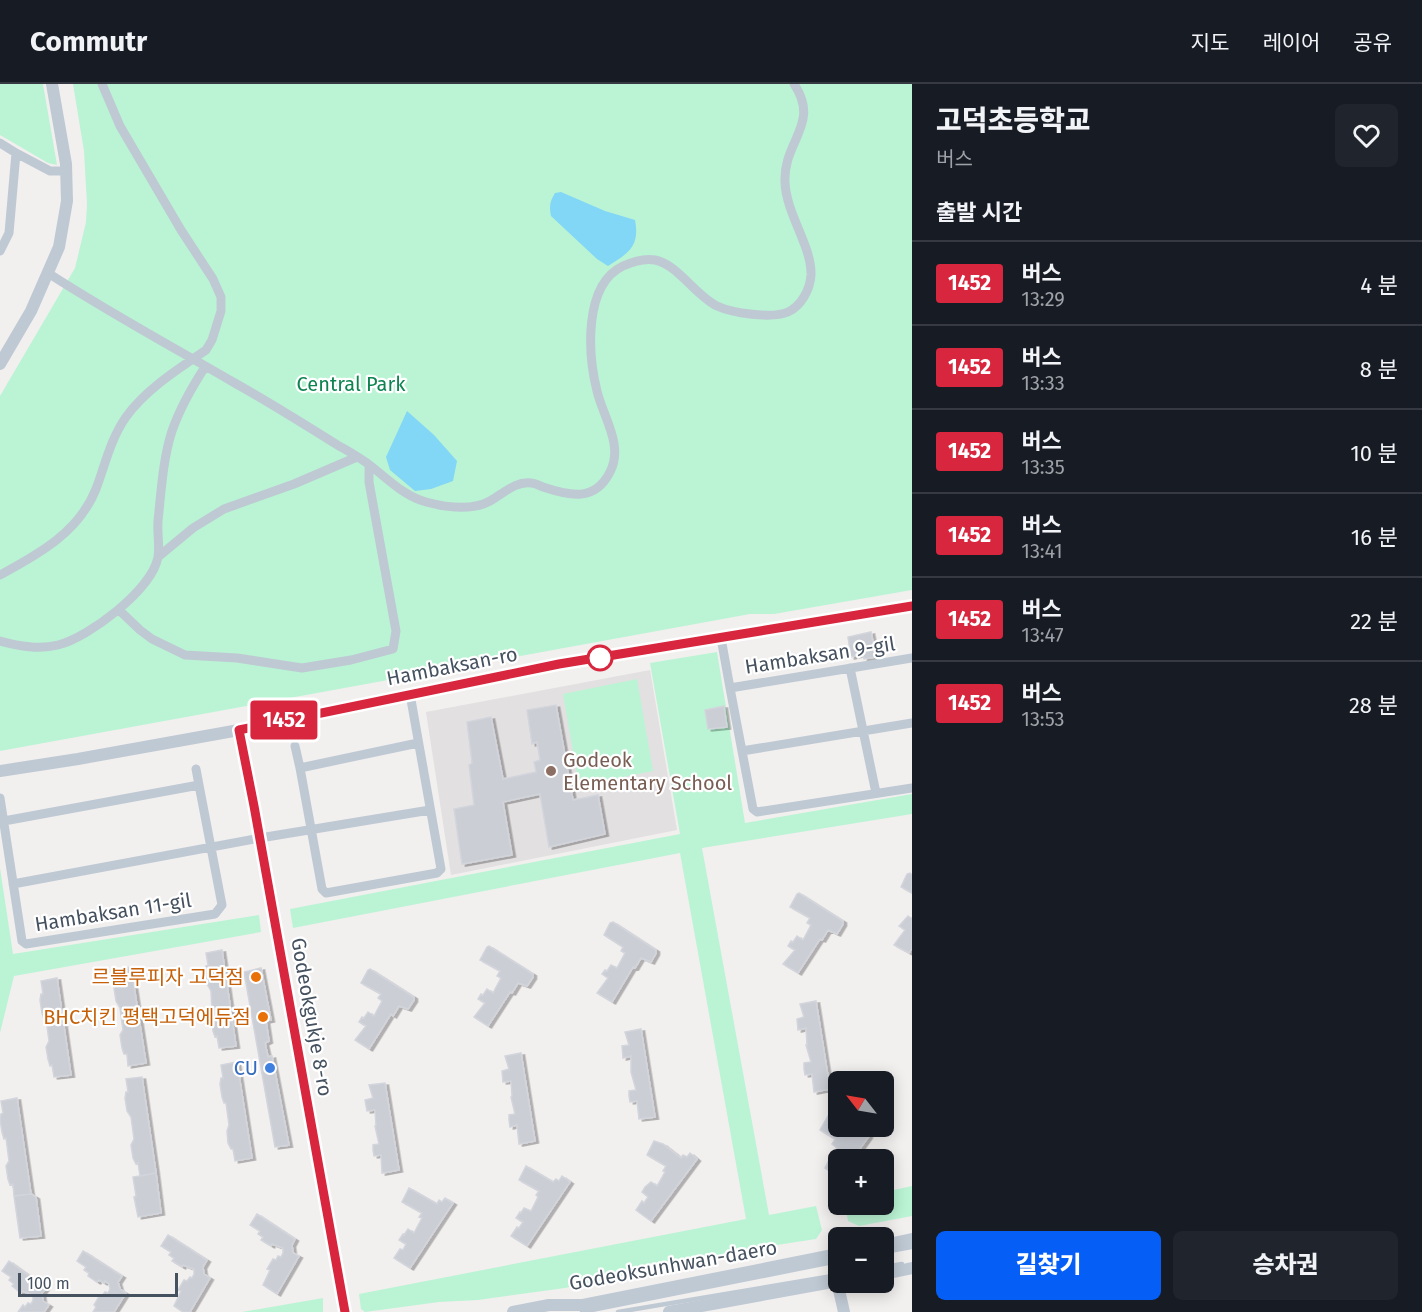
<!DOCTYPE html>
<html lang="ko">
<meta charset="utf-8">
<style>
:root{--surface:#171b24;--page:#20242c;--text:#f1f3f6;--muted:#9ea1a6;--line:#363941;--accent:#055ff6}
body{margin:0;font-family:"Fira Sans","Noto Sans KR",sans-serif;background:var(--page);color:var(--text);height:100vh;display:flex;flex-direction:column;font-size:22px;white-space:nowrap}
*{box-sizing:border-box;margin:0}
p{font-size:20px;color:var(--muted)}
.icon{flex:none;width:33px;height:33px;fill:none;stroke:currentColor;stroke-width:2;stroke-linecap:round;stroke-linejoin:round}
.map{position:relative;flex:1;overflow:hidden}
.sheet{display:flex;flex-direction:column;background:var(--surface);width:510px}
.sheet>*{flex:none}
.badge{padding:0 12px;border-radius:4px;font-size:21px;line-height:39px}
.needle{width:39px;rotate:301deg}
.controls{position:absolute;left:828px;top:987px;display:grid;gap:12px}
.controls a{display:grid;place-items:center;width:66px;height:66px;border-radius:9px;background:var(--surface);box-shadow:0 3px 15px #0003;font-size:30px}
.scale{position:absolute;left:18px;bottom:15px;width:160px;box-sizing:border-box;padding-left:6px;border:3px solid #45515f;border-top:0;font-size:16px;line-height:21px;white-space:nowrap;color:#45515f;-webkit-text-stroke:4px #fff;paint-order:stroke}
.map>.badge{position:absolute;translate:-50% -50%;box-shadow:0 0 0 3px #fff}
h2{padding:0 24px;font-size:22px;line-height:54px}
.round{display:grid;place-items:center;flex:none;width:63px;height:63px;border-radius:9px;background:var(--page)}
.summary{display:flex;align-items:center;justify-content:space-between;height:102px;padding:0 24px}
h1{font-size:28px;font-weight:800;line-height:45px}
.cta{display:flex;gap:12px;margin-top:auto;padding:12px 24px}
.cta a{flex:1;height:69px;border-radius:9px;background:var(--accent);color:#fff;font-size:24px;font-weight:800;line-height:69px;text-align:center}
.cta a+a{background:var(--page);color:var(--text)}
ul{padding:0;list-style:none}
li{display:flex;align-items:center;gap:18px;height:84px;padding:0 24px;border-top:2px solid var(--line)}
li div{flex:1}
li b{display:block;font-size:22px}
li em{font-style:normal}
li .badge{min-width:66px;font-weight:700;text-align:center}
header{display:flex;align-items:center;gap:36px;box-sizing:border-box;height:84px;padding:0 30px;background:var(--surface);border-bottom:2px solid var(--line)}
header strong{font-size:28px}
nav{display:flex;gap:33px;margin-inline-start:auto;font-size:21px}
main{display:flex;flex:1;min-height:0}
.map>svg:first-child{display:block}
</style>
<header>
<strong>Commutr</strong>
<nav><a>지도</a><a>레이어</a><a>공유</a></nav>
</header>
<main>
<div class="map">
<svg width="912" height="1228" viewBox="0 0 912 1228">
<defs>
<filter id="shadow"><feDropShadow dx="3.5" dy="2" stdDeviation="0" flood-color="#0004"/></filter>
</defs>
<rect width="100%" height="100%" fill="#f2efef"/>
<path fill="#e3e0e1" d="M 650,586 L 677,746 L 451,791 L 426,628 Z"/>
<path fill="#baf4d4" d="M 0,0 L 43,0 L 57,81 L 48,79 L 0,51 Z
M 73,0 L 912,0 L 912,506 L 774,530 L 750,530 L 0,667 L 0,312 L 75,184 L 86,138 L 87,120 L 84,67 Z
M 717,568 L 745,739 L 912,710 L 912,730 L 702,764 L 769,1131 L 816,1122 L 822,1146 L 816,1155 L 751,1165 L 565,1204 L 478,1216 L 439,1218 L 365,1228 L 361,1225 L 359,1210 L 746,1135 L 680,769 L 293,844 L 290,825 L 680,750 L 650,579 Z
M 637,595 L 653,687 L 579,702 L 563,610 Z
M 0,784 L 13,870 L 259,831 L 261,848 L 14,892 L 0,949 Z
M 912,1102 L 912,1132 L 859,1142 L 848,1137 L 845,1121 L 884,1120 L 884,1108 Z
M 323,1214 L 323,1228 L 242,1228 Z"/>
<path fill="#82d6f6" d="M 561,108 L 605,127 L 635,136 C 640,162 629,169 608,182 L 597,175 L 551,132 C 549,122 550,117 555,109 Z
M 407,327 L 434,351 L 457,377 L 453,397 L 431,405 L 415,407 L 390,386 L 386,373 Z"/>
<path fill="#cbced5" stroke="#d3d5dc" stroke-width="1.5" filter="url(#shadow)" d="M 871,548 L 876,573 L 864,575 L 863,570 L 851,573 L 848,553 Z
M 556,621 L 573,716 L 598,711 L 605,750 L 549,763 L 540,710 L 503,718 L 512,771 L 462,780 L 454,725 L 474,721 L 469,681 L 472,679 L 467,638 L 491,633 L 503,695 L 536,688 L 534,678 L 540,676 L 537,658 L 532,660 L 527,626 Z
M 724,622 L 727,643 L 708,645 L 705,626 Z
M 910,789 L 912,791 L 912,809 L 901,803 L 907,790 Z
M 799,809 L 843,837 L 843,840 L 837,850 L 828,846 L 822,856 L 820,855 L 798,889 L 783,880 L 795,866 L 788,862 L 791,857 L 793,858 L 797,852 L 803,856 L 811,841 L 807,839 L 810,834 L 790,823 L 797,810 Z
M 908,832 L 912,835 L 912,864 L 909,869 L 894,861 L 905,846 L 899,842 Z
M 613,838 L 656,866 L 656,869 L 651,878 L 641,874 L 635,884 L 633,883 L 612,918 L 597,909 L 608,894 L 602,890 L 605,886 L 607,887 L 611,881 L 617,884 L 625,869 L 621,867 L 623,863 L 604,851 L 610,839 Z
M 489,862 L 533,890 L 533,893 L 527,902 L 518,899 L 512,909 L 510,908 L 488,942 L 474,933 L 485,919 L 478,915 L 481,910 L 483,911 L 487,905 L 493,909 L 501,894 L 497,892 L 500,887 L 480,876 L 487,863 Z
M 222,866 L 236,962 L 219,964 L 217,952 L 215,953 L 213,947 L 211,907 L 207,900 L 205,887 L 206,882 L 208,881 L 206,869 Z
M 131,883 L 146,979 L 128,982 L 127,970 L 124,970 L 122,964 L 120,951 L 123,946 L 120,924 L 116,917 L 114,904 L 115,899 L 117,898 L 115,886 Z
M 261,884 L 271,936 L 266,937 L 269,957 L 265,959 L 268,973 L 272,972 L 289,1061 L 275,1063 L 244,888 Z
M 370,885 L 414,913 L 414,916 L 408,925 L 399,922 L 393,932 L 391,930 L 369,965 L 355,956 L 366,942 L 359,938 L 362,933 L 364,934 L 368,928 L 374,932 L 382,917 L 378,914 L 381,910 L 361,899 L 368,886 Z
M 57,894 L 71,991 L 54,993 L 52,981 L 50,982 L 48,975 L 46,963 L 49,957 L 46,935 L 44,935 L 42,929 L 40,916 L 41,910 L 43,910 L 41,897 Z
M 816,917 L 830,1005 L 814,1008 L 812,990 L 805,991 L 804,985 L 804,979 L 811,978 L 806,961 L 807,961 L 806,944 L 798,946 L 797,935 L 804,933 L 800,920 Z
M 641,945 L 655,1033 L 639,1035 L 637,1017 L 630,1018 L 629,1012 L 629,1007 L 636,1006 L 631,988 L 631,972 L 623,974 L 622,962 L 629,961 L 625,948 Z
M 521,969 L 535,1057 L 519,1060 L 517,1041 L 510,1043 L 509,1036 L 509,1031 L 515,1030 L 511,1013 L 512,1012 L 511,997 L 503,998 L 502,987 L 509,985 L 505,972 Z
M 237,978 L 252,1074 L 235,1077 L 233,1065 L 231,1065 L 228,1059 L 227,1047 L 229,1041 L 226,1019 L 224,1019 L 222,1013 L 220,1000 L 221,994 L 223,994 L 221,981 Z
M 142,993 L 156,1089 L 140,1092 L 138,1079 L 136,1080 L 133,1074 L 131,1061 L 134,1055 L 131,1033 L 127,1027 L 125,1014 L 126,1008 L 128,1008 L 126,995 Z
M 385,999 L 399,1086 L 382,1089 L 381,1071 L 374,1072 L 373,1066 L 373,1061 L 379,1060 L 375,1042 L 376,1042 L 375,1026 L 367,1027 L 365,1016 L 373,1014 L 369,1001 Z
M 17,1014 L 31,1110 L 14,1112 L 13,1100 L 10,1101 L 8,1095 L 6,1082 L 9,1077 L 6,1054 L 4,1055 L 2,1048 L 0,1035 L 1,1030 L 3,1029 L 1,1017 Z
M 828,1032 L 836,1036 L 838,1042 L 843,1042 L 852,1048 L 854,1046 L 857,1048 L 861,1043 L 869,1049 L 867,1051 L 869,1052 L 852,1076 L 838,1076 L 838,1093 L 825,1084 L 830,1074 L 832,1076 L 835,1072 L 833,1071 L 837,1064 L 832,1060 L 835,1055 L 820,1046 Z
M 654,1057 L 663,1060 L 681,1074 L 683,1071 L 687,1073 L 690,1069 L 697,1075 L 651,1137 L 636,1126 L 642,1117 L 644,1119 L 648,1113 L 642,1108 L 645,1103 L 651,1098 L 657,1102 L 665,1088 L 663,1087 L 666,1082 L 647,1071 Z
M 526,1082 L 553,1098 L 556,1095 L 559,1097 L 562,1092 L 570,1098 L 527,1162 L 511,1152 L 517,1143 L 519,1144 L 523,1138 L 516,1134 L 520,1128 L 521,1129 L 524,1124 L 531,1127 L 538,1113 L 536,1111 L 539,1107 L 519,1096 Z
M 156,1089 L 161,1129 L 138,1133 L 134,1113 L 136,1112 L 133,1093 Z
M 409,1104 L 437,1120 L 439,1116 L 442,1118 L 445,1114 L 453,1119 L 410,1184 L 394,1174 L 400,1165 L 403,1166 L 406,1160 L 399,1156 L 403,1150 L 404,1151 L 408,1145 L 414,1149 L 422,1134 L 419,1133 L 422,1129 L 402,1118 Z
M 31,1110 L 36,1113 L 41,1152 L 20,1154 L 14,1112 Z
M 257,1130 L 295,1155 L 292,1161 L 293,1169 L 299,1172 L 277,1210 L 263,1201 L 270,1186 L 267,1185 L 273,1175 L 276,1176 L 278,1172 L 281,1173 L 283,1169 L 283,1164 L 272,1160 L 271,1162 L 261,1156 L 263,1153 L 258,1150 L 260,1147 L 250,1141 Z
M 168,1151 L 207,1176 L 203,1183 L 204,1190 L 210,1194 L 190,1228 L 183,1228 L 174,1222 L 181,1207 L 178,1206 L 184,1196 L 187,1197 L 190,1193 L 192,1194 L 194,1190 L 194,1185 L 183,1181 L 182,1183 L 172,1177 L 174,1174 L 169,1171 L 171,1168 L 161,1162 Z
M 83,1167 L 122,1192 L 118,1198 L 120,1205 L 126,1209 L 114,1228 L 93,1228 L 96,1223 L 94,1221 L 100,1211 L 102,1212 L 105,1208 L 108,1209 L 110,1205 L 109,1200 L 105,1197 L 104,1199 L 99,1196 L 97,1198 L 88,1192 L 89,1189 L 84,1186 L 86,1183 L 77,1177 Z
M 9,1177 L 46,1204 L 42,1209 L 43,1217 L 49,1221 L 44,1228 L 18,1228 L 23,1221 L 25,1223 L 28,1219 L 31,1220 L 33,1216 L 33,1211 L 22,1207 L 21,1209 L 12,1202 L 14,1200 L 9,1196 L 11,1193 L 2,1187 Z"/>
<g fill="none" stroke-linecap="round" stroke-linejoin="round">
<path stroke="#bfc9d3" stroke-width="4.5" d="M 884,1168 L 912,1163
M 884,1183 L 902,1180
M 582,1228 L 838,1177
M 618,1228 L 838,1191"/>
<path stroke="#bfc9d3" stroke-width="9" d="M 0,59 L 16,69 L 9,149 L 0,167
M 16,69 L 50,87 L 66,87
M 48,189 C 108,228 171,262 233,298 C 269,318 304,340 339,362 C 349,367 358,373 367,379 C 386,393 403,412 426,418 C 445,423 472,427 490,417 C 503,410 515,397 531,399 C 535,399 540,402 543,403 C 570,412 595,418 610,388 C 624,361 603,333 597,307 C 588,271 583,201 623,182 C 632,178 645,174 655,176 C 677,180 696,212 717,222 C 732,229 772,235 788,228 C 801,222 810,206 811,191 C 812,162 786,130 785,98 C 783,57 821,40 794,0
M 158,473 L 193,444 L 224,425 L 294,400 L 357,373
M 0,491 C 39,470 79,448 96,405 C 105,381 111,354 126,333 C 145,306 178,285 206,266 L 212,256 L 221,227 L 221,213 L 213,195 L 181,146 L 120,42 L 102,0
M 119,526 L 140,546 L 152,555 L 185,571 L 237,574 L 302,584 L 351,576 L 393,565 L 396,547 L 369,398 L 369,381
M 721,554 L 730,604
M 0,557 C 19,562 39,566 58,561 C 89,553 152,506 158,473 C 160,462 157,449 158,437 C 161,409 163,374 172,347 C 180,324 192,303 205,283
M 912,574 L 730,604 L 753,725 L 757,728 L 912,704
M 850,584 L 876,709
M 410,610 L 441,785 L 437,789 L 326,809 L 322,805 L 300,684 L 418,659
M 295,662 L 300,684
M 742,667 L 912,639
M 196,685 L 199,701
M 0,714 L 22,857 L 26,860 L 215,830 L 222,821 L 199,701 L 4,737
M 13,800 L 260,754 L 430,726"/>
<path stroke="#bfc9d3" stroke-width="12" d="M 0,280 L 31,227 L 59,163 L 67,117 L 66,80 L 52,0
M 239,646 L 254,721 L 345,1228
M 0,687 L 78,675 L 239,646 L 559,580 L 912,522
M 884,1161 L 912,1155
M 884,1190 L 912,1184
M 837,1197 L 844,1228
M 513,1228 L 549,1221 L 583,1221 L 838,1170
M 669,1228 L 838,1197"/>
</g>
<g fill="none" stroke-linecap="round" stroke-linejoin="round">
<g stroke="#fff" stroke-width="14">
<path id="line" d="M 345,1228 L 254,722 L 239,646 L 559,580 L 912,522"/>
</g>
<use href="#line" stroke="#d7263d" stroke-width="9"/>
</g>
<circle fill="#fff" stroke="#d7263d" stroke-width="3" cx="600" cy="574" r="12"/>
<circle fill="#8d6e63" stroke="#fff" stroke-width="2" cx="551" cy="687" r="6"/>
<g fill="#e8710a" stroke="#fff" stroke-width="2">
<circle cx="256" cy="893" r="6"/>
<circle cx="263" cy="933" r="6"/>
</g>
<circle fill="#3f7fe0" stroke="#fff" stroke-width="2" cx="270" cy="984" r="6"/>
<g text-anchor="middle" dominant-baseline="central" stroke-width="4.5" stroke-linejoin="round" paint-order="stroke">
<g font-size="20" fill="#0d8450" stroke="#fff">
<text x="351" y="300">Central Park</text>
</g>
<g font-size="20" fill="#45515f" stroke="#fff">
<text transform="translate(820 571) rotate(-9)">Hambaksan 9-gil</text>
<text transform="translate(452 582) rotate(-11)">Hambaksan-ro</text>
<text transform="translate(113 828) rotate(-9)">Hambaksan 11-gil</text>
<text transform="translate(312 933) rotate(80)">Godeokgukje 8-ro</text>
<text transform="translate(673 1181) rotate(-10)">Godeoksunhwan-daero</text>
</g>
<g font-size="20" fill="#785e54" stroke="#fff" text-anchor="start">
<text x="563" y="676">Godeok<tspan x="563" dy="23">Elementary School</tspan></text>
</g>
<g font-size="20" fill="#c56008" stroke="#fff" text-anchor="end">
<text x="244" y="893">르블루피자 고덕점</text>
<text x="251" y="933">BHC치킨 평택고덕에듀점</text>
</g>
<g font-size="20" fill="#366cbe" stroke="#fff" text-anchor="end">
<text x="258" y="984">CU</text>
</g>
</g>
</svg>
<div class="controls">
<a><svg class="needle" viewBox="-14 -14 28 28"><path d="M0-13l5 13h-10z" fill="#e53935"/><path d="M0 13l5-13h-10z" fill="#9ea1a6"/></svg></a>
<a>+</a>
<a>−</a>
</div>
<div class="scale">100 m</div>
<b class="badge" style="left:284px;top:636px;background:#d7263d;color:#fff">1452</b>
</div>
<section class="sheet">
<div class="summary"><div><h1>고덕초등학교</h1><p>버스</p></div><a class="round"><svg class="icon" aria-label="heart" viewBox="0 0 24 24"><path d="M12 20l-8-8c-3-5 5-10 8-4 3-6 11-1 8 4z"/></svg></a></div>
<h2>출발 시간</h2>
<ul>
<li><span class="badge" style="background:#d7263d;color:#fff">1452</span><div><b>버스</b><p>13:29</p></div><em>4 분</em></li>
<li><span class="badge" style="background:#d7263d;color:#fff">1452</span><div><b>버스</b><p>13:33</p></div><em>8 분</em></li>
<li><span class="badge" style="background:#d7263d;color:#fff">1452</span><div><b>버스</b><p>13:35</p></div><em>10 분</em></li>
<li><span class="badge" style="background:#d7263d;color:#fff">1452</span><div><b>버스</b><p>13:41</p></div><em>16 분</em></li>
<li><span class="badge" style="background:#d7263d;color:#fff">1452</span><div><b>버스</b><p>13:47</p></div><em>22 분</em></li>
<li><span class="badge" style="background:#d7263d;color:#fff">1452</span><div><b>버스</b><p>13:53</p></div><em>28 분</em></li>
</ul>
<div class="cta"><a>길찾기</a><a>승차권</a></div>
</section>
</main>
